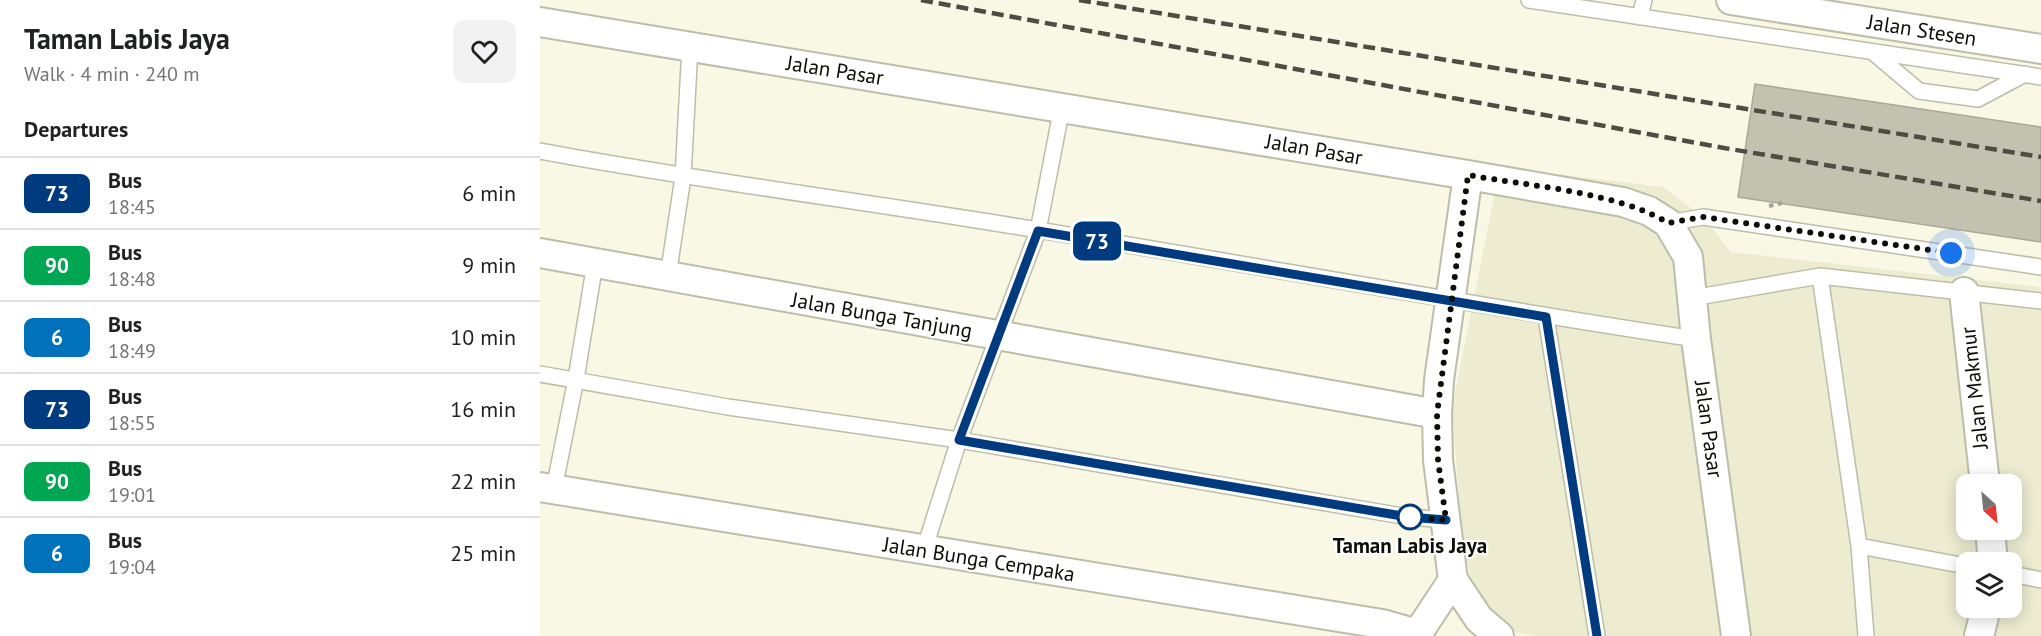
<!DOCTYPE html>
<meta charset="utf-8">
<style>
:root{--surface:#fff;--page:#f2f2f2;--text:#202124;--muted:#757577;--line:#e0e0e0}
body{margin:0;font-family:"PT Sans",sans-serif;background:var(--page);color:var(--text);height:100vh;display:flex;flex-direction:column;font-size:22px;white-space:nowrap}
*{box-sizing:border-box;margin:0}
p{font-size:20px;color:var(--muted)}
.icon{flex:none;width:33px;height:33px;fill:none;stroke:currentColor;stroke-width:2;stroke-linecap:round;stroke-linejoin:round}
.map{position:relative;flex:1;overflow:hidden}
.drawer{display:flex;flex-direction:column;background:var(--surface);width:540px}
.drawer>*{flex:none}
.badge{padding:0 12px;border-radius:9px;font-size:21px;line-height:39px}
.needle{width:39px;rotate:153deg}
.controls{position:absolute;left:1416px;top:474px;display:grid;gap:12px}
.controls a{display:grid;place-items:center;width:66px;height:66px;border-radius:12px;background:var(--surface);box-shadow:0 3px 15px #0003;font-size:30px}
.you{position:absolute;width:30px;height:30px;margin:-15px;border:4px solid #fff;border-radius:50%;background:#1a73e8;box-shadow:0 0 0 9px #1a73e833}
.map>.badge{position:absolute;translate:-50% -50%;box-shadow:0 0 0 3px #fff}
h2{padding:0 24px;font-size:22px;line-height:54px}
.round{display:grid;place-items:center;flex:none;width:63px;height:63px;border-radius:12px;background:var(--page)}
.headline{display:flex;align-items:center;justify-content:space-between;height:102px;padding:0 24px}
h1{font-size:28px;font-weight:700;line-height:45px}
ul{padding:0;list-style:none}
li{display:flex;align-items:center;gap:18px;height:72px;padding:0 24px;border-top:2px solid var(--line)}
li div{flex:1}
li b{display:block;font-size:22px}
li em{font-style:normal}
li .badge{min-width:66px;font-weight:700;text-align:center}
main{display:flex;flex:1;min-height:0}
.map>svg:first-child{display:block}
</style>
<main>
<section class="drawer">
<div class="headline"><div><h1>Taman Labis Jaya</h1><p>Walk · 4 min · 240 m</p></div><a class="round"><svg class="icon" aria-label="heart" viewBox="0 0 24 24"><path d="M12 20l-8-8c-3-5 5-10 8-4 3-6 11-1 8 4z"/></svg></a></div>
<h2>Departures</h2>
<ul>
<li><span class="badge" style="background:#003b80;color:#fff">73</span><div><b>Bus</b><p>18:45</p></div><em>6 min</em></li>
<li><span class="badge" style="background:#00a651;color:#fff">90</span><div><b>Bus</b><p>18:48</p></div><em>9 min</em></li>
<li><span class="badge" style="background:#0072bc;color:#fff">6</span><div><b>Bus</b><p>18:49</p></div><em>10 min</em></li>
<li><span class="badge" style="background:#003b80;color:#fff">73</span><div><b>Bus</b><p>18:55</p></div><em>16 min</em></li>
<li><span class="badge" style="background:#00a651;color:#fff">90</span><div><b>Bus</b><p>19:01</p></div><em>22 min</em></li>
<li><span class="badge" style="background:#0072bc;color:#fff">6</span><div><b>Bus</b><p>19:04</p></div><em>25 min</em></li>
</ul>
</section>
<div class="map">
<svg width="1501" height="636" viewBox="0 0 1501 636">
<rect width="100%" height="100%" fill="#f9f8e5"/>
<path fill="#edecd1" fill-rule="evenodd" d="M 960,167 L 1123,187 L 1163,217 L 1191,252 L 1501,287 L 1501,636 L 997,636 L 973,632 L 937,600 L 923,549 L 912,408 ZM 1426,484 L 1472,484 L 1472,530 L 1426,530 ZM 1426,562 L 1472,562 L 1472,608 L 1426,608 Z"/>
<path fill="#c3c2b0" stroke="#aaa997" stroke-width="1.5" d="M 1215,84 L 1501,127 L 1501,242 L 1198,197 Z"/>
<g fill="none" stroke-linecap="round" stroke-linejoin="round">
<g stroke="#bdbdaa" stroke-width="18">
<path id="service" d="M 989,0 L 1501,77
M 1100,17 L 1104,0
M 1334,53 L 1379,91 L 1438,99 L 1485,74
M 0,151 C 145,178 291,197 436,220 C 676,258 915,303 1156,339
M 1128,223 L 1163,217 L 1501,267
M 128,276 L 143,177 L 150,46
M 1280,276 L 1319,546 L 1326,636
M 1152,298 L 1280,276 L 1501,301
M 1006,317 L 1057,636
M 0,374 L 188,407 L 419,440 L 868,517 L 906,520
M 14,489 L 36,379 L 55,263
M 1319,546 L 1426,566
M 384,550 L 419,440 L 498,231 L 522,107
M 1472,574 L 1501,580"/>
</g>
<g stroke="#bdbdaa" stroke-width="32">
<path id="minor" d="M 1191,0 L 1501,49
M 0,22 L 928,175 L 1083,202 L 1109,211 L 1128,223 L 1148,257 L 1156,339 L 1196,636
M 928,175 L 899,380 L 897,414 L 898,460 L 913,580 L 939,619 L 959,636
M 0,253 L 897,414
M 1424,292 L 1445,484
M 0,487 L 842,624 L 877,634
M 1450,530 L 1453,562
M 876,636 L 913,580
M 1439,636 L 1446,608"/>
</g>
<path stroke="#a4a395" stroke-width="4" stroke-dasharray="4.5 4.5" stroke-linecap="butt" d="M 1229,206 L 1242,203"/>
<use href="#service" stroke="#fff" stroke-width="15"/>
<use href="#minor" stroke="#fff" stroke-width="28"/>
<path stroke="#4d4d44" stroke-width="4.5" stroke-dasharray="12 6" stroke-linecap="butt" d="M 381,0 L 1184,148 L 1501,201
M 539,0 L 1501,157"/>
</g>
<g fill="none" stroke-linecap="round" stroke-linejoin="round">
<g stroke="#fff" stroke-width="14">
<path id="line" d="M 906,520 L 868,517 L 419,440 L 498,231 L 1006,317 L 1057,636"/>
</g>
<use href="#line" stroke="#003b80" stroke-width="9"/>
<path stroke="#0d0d07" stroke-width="6" stroke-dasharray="0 10.8" d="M 870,517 L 906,520 L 898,460 L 897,414 L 928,175 C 988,186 1078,192 1128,223 L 1163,217 L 1411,253"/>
</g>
<circle fill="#fff" stroke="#003b80" stroke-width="3" cx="870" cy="517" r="12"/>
<g text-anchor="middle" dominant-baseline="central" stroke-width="4.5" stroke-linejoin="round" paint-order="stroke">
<g font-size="21" fill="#0d0d07" stroke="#fff">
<text transform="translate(1382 30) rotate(9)">Jalan Stesen</text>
<text transform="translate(295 70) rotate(9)">Jalan Pasar</text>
<text transform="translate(774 149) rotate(10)">Jalan Pasar</text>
<text transform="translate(342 315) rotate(10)">Jalan Bunga Tanjung</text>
<text transform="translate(1434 388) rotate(-96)">Jalan Makmur</text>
<text transform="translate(1169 429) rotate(82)">Jalan Pasar</text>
<text transform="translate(439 559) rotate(9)">Jalan Bunga Cempaka</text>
</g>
<g font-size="21" font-weight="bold" fill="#0d0d07" stroke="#fff">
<text x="870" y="545">Taman Labis Jaya</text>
</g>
</g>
</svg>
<div class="controls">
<a><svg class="needle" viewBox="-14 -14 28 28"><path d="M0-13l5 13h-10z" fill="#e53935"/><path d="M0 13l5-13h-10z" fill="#757577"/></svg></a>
<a><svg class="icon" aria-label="layers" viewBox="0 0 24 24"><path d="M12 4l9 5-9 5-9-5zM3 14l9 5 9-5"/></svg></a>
</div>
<div class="you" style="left:1411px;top:253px"></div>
<b class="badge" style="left:557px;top:241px;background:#003b80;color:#fff">73</b>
</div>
</main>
